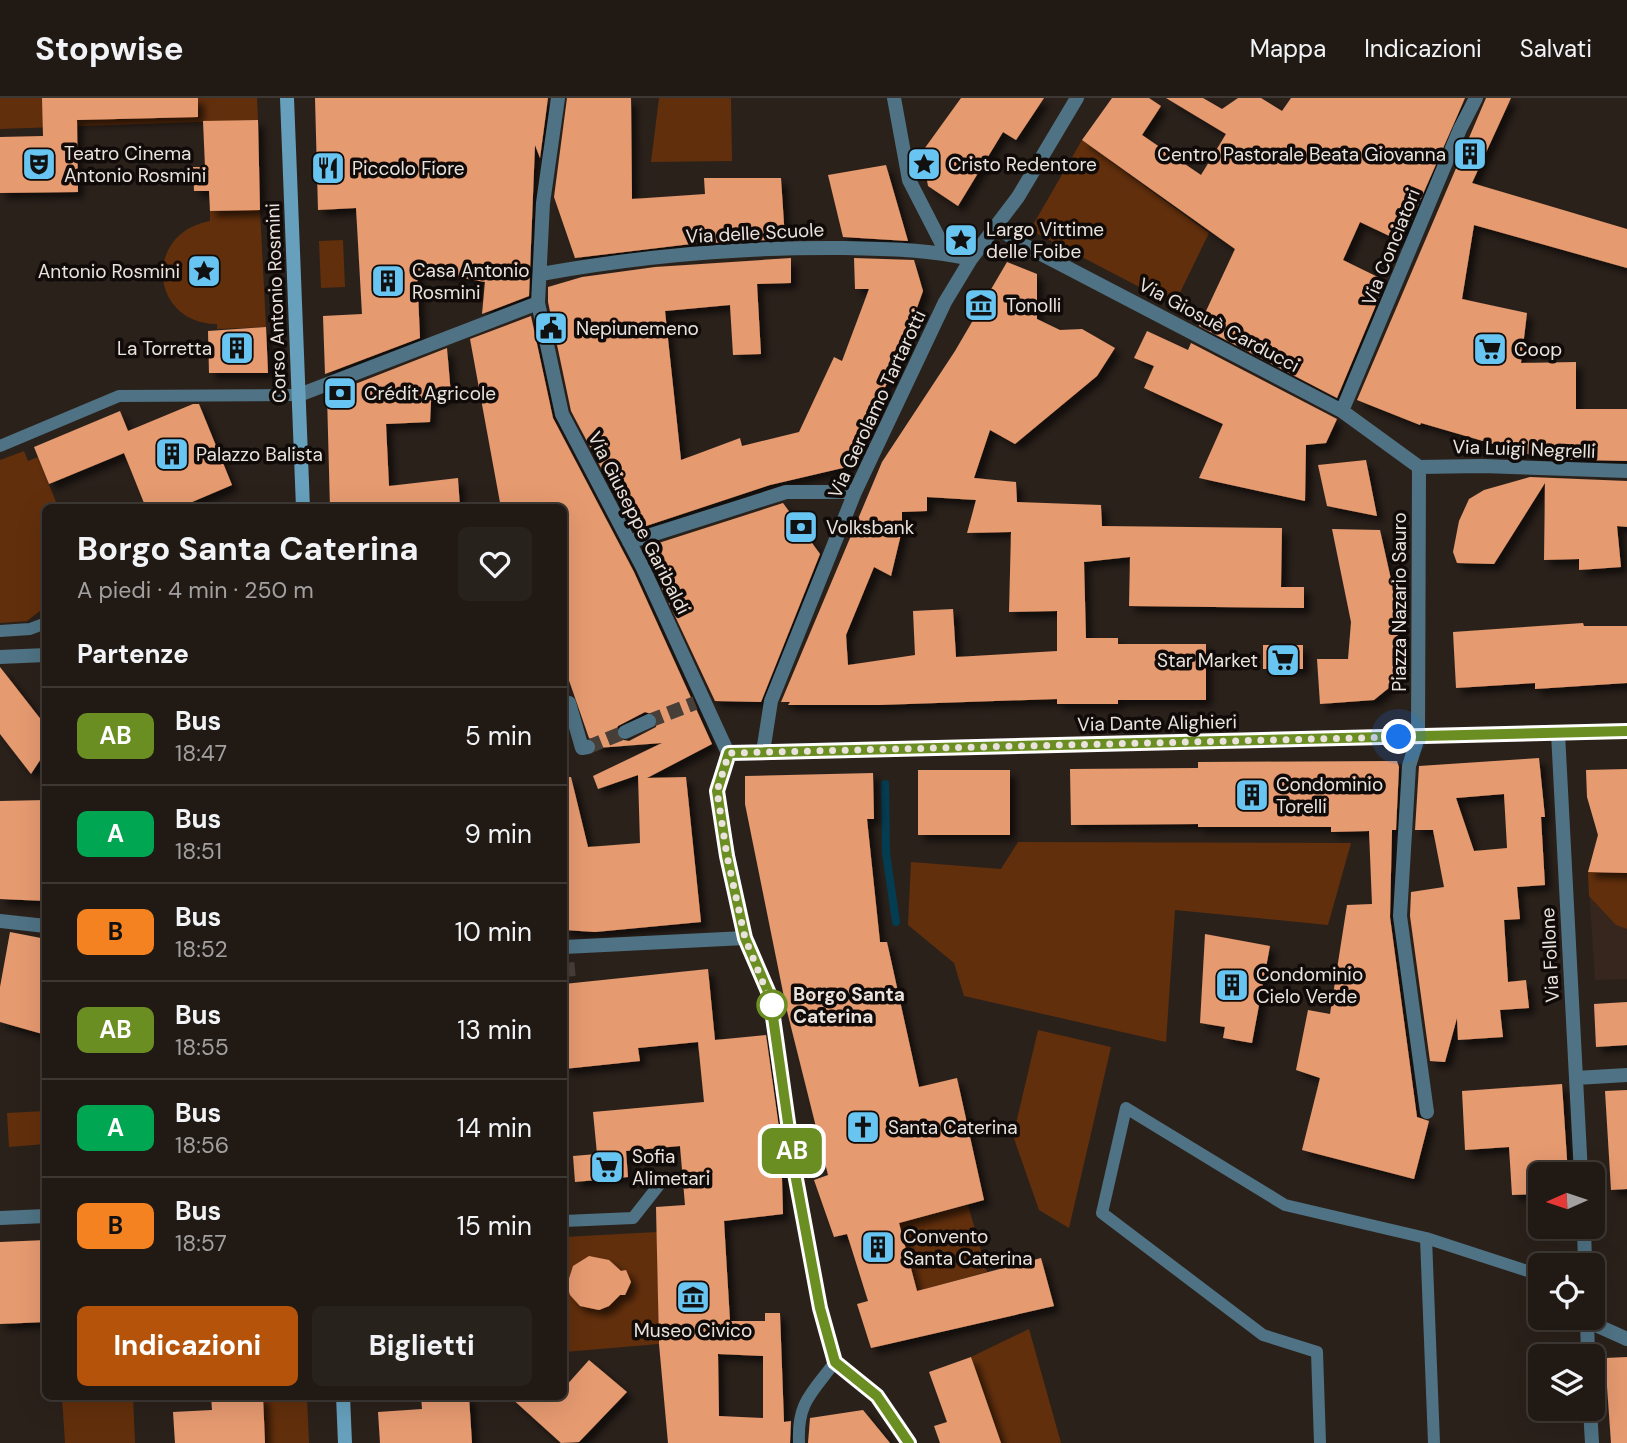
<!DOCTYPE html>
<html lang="it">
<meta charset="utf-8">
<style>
:root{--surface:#201914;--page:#28221d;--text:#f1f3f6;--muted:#a2a0a0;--line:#3d3834;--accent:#b45309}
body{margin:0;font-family:"DM Sans",sans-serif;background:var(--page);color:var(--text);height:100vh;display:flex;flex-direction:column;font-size:26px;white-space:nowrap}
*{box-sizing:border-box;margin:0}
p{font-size:23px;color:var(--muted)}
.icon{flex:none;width:38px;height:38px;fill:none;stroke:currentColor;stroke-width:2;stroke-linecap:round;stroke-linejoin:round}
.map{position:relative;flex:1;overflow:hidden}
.drawer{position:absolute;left:42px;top:406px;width:525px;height:896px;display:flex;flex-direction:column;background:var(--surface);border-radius:10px;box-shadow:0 7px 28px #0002,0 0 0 2px var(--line)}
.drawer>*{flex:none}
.badge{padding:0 14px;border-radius:10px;font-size:24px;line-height:46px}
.needle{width:46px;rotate:267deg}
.buttons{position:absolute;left:1528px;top:1064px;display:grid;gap:14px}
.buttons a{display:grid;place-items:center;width:77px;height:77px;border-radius:10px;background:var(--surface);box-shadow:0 7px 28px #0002,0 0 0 2px var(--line);font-size:35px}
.you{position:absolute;width:35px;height:35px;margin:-18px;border:5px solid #fff;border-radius:50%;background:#1a73e8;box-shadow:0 0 0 10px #1a73e833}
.map>.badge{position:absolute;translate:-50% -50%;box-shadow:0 0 0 4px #fff}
h2{padding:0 35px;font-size:26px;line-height:63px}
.round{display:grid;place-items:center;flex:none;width:74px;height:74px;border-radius:10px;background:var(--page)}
.overview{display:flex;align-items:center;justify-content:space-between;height:119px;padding:0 35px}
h1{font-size:33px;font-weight:700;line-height:52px}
.cta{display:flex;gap:14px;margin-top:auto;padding:14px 35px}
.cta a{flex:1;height:80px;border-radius:10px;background:var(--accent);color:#fff;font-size:28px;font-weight:700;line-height:80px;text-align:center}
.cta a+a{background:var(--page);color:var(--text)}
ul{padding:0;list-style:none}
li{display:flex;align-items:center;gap:21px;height:98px;padding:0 35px;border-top:2px solid var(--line)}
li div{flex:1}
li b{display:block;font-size:26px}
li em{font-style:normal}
li .badge{min-width:77px;font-weight:700;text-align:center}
header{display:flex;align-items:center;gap:42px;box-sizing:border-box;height:98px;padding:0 35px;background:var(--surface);border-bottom:2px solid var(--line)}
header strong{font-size:33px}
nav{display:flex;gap:38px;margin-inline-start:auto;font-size:24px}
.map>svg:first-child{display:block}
</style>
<header>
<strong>Stopwise</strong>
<nav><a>Mappa</a><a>Indicazioni</a><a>Salvati</a></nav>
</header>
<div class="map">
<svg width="1627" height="1345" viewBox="0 0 1627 1345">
<defs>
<filter id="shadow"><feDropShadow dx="6" dy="6" stdDeviation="3.5" flood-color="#0009"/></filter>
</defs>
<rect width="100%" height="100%" fill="#2b211b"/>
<path fill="#37261d" d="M 1627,671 L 1627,881 L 1595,882 L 1588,774 L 1598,737 L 1587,699 L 1586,672 Z"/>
<path fill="#622f0c" d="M 0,0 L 257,0 L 258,22 L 0,31 Z
M 659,0 L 731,0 L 732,63 L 651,64 Z
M 1082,42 L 1209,135 L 1174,207 L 1030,132 Z
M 260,112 L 266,229 L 217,231 L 217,226 C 149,225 143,135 210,123 L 210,113 Z
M 343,142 L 345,189 L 321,190 L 319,143 Z
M 24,353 L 28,363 L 38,359 L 58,409 L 46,410 L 45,509 L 27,523 L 0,525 L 0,362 Z
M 1018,744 L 1351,745 L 1328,827 L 1175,812 L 1166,944 L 964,898 L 954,865 L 908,827 L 911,764 L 1001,771 Z
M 1588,774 L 1627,775 L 1627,831 L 1616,827 L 1589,798 Z
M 1038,932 L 1111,949 L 1069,1130 L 1039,1112 L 1010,1029 L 1015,1030 Z
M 45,1013 L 45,1046 L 9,1049 L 7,1015 Z
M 968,1107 L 987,1174 L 917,1193 L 899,1125 Z
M 657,1134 L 659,1246 L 564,1254 L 564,1139 Z
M 1029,1231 L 1061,1345 L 1001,1345 L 971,1259 Z
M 62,1299 L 133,1299 L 135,1345 L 65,1345 Z
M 263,1299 L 307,1299 L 309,1345 L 265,1345 Z"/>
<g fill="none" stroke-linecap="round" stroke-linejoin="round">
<path stroke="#043c52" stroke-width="8" d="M 885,686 L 886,755 L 896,824"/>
</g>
<path fill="#e69a6f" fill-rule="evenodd" filter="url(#shadow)" d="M 42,0 L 198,0 L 198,19 L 77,22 L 78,94 L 0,95 L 0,39 L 43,38 Z
M 315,0 L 548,0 L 540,60 L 535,47 L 529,198 L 482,216 L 485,184 L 417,172 L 420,240 L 325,276 L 323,218 L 362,216 L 356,110 L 318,112 Z
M 567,0 L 631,0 L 632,101 L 705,96 L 704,80 L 781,80 L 785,141 L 691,146 L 575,160 L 554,99 Z
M 961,0 L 1044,0 L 1016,42 L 1003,34 L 958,108 L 928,88 L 922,54 Z
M 1112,0 L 1149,0 L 1161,8 L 1142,37 L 1201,77 L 1226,36 L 1166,0 L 1203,0 L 1222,11 L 1238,0 L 1261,0 L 1282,13 L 1291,0 L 1465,0 L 1402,144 L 1360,124 L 1343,162 L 1386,183 L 1337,300 L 1199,228 L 1235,151 L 1082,42 Z
M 1486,0 L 1511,0 L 1472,85 L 1627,131 L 1627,170 L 1474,127 L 1462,201 L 1527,215 L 1521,265 L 1576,264 L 1576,311 L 1627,311 L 1627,363 L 1545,361 L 1421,325 L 1420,327 L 1357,302 Z
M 258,22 L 260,112 L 210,113 L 209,93 L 194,93 L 193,69 L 205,69 L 203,23 Z
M 886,67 L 908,143 L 843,139 L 828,77 Z
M 791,160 L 791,185 L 757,186 L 761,256 L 733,257 L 730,207 L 665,213 L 681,362 L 740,340 L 742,348 L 799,334 L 834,259 L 842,263 L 869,191 L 855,191 L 854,160 L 914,162 L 923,193 L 899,260 L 847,369 L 770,387 L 634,432 L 571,313 L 548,204 L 548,189 L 582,179 L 655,169 Z
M 1007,164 L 1037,176 L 1037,221 L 1060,232 L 1082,231 L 1115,250 L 1097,278 L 1015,346 L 990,332 L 974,380 L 1016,384 L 1017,404 L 1101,407 L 1102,428 L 1282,430 L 1281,489 L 1304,489 L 1304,510 L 1129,508 L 1130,459 L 1084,464 L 1086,540 L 1118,540 L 1118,546 L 1206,546 L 1206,602 L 1118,602 L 1118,606 L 1057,606 L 1057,601 L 879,607 L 788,607 L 790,604 L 781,604 L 882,364 L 955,253 ZM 927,399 L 976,402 L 967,435 L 1011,434 L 1009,514 L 1057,513 L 1057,553 L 956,559 L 953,511 L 913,513 L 915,557 L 848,567 L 846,537 L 874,469 L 891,478 L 902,432 L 902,414 L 927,413 Z
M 531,218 L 553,320 L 634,474 L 712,646 L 647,680 L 686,679 L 701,824 L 595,834 L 564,832 L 564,679 L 571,679 L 588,749 L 640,745 L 638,677 L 598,691 L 593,678 L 662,645 L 597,650 L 596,643 L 589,640 L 564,568 L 564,410 L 501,410 L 470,241 ZM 645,614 L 657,618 L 656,629 L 629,643 L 619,641 L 615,634 L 618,628 Z
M 266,229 L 268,275 L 209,275 L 208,233 Z
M 1147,233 L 1188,252 L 1191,245 L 1337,321 L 1326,345 L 1306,347 L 1305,403 L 1199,380 L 1223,326 L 1144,290 L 1154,268 L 1134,260 Z
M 447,250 L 451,297 L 431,304 L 430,324 L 386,326 L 389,388 L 458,380 L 460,410 L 330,410 L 327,297 Z
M 193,306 L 199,306 L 232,387 L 178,410 L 146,410 L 124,355 L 49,386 L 34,349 L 120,313 L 128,333 Z
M 1366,362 L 1377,418 L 1327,408 L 1318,367 Z
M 1530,379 L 1627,383 L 1627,429 L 1617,428 L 1621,469 L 1579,472 L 1579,461 L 1544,462 L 1545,385 L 1494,466 L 1457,465 L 1453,454 L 1459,423 L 1469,401 L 1484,392 Z
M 783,405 L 820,456 L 761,604 L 715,603 L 643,450 Z
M 1332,431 L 1380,432 L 1396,504 L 1399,566 L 1390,589 L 1374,602 L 1320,606 L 1317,561 L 1348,561 L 1351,524 Z
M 1583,525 L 1584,528 L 1627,528 L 1627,585 L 1535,591 L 1535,585 L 1456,590 L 1453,534 Z
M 1263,547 L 1303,547 L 1303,571 L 1263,571 Z
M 0,569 L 46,628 L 46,653 L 31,676 L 0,636 Z
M 1539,660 L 1545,719 L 1541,719 L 1545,787 L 1517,789 L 1520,821 L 1504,822 L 1508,884 L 1526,882 L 1529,910 L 1500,912 L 1503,939 L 1458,942 L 1457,920 L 1445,964 L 1430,963 L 1410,818 L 1411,794 L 1444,789 L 1433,732 L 1415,732 L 1419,668 ZM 1504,696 L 1507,750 L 1474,753 L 1456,700 Z
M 1397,663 L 1399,669 L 1396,732 L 1392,732 L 1390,819 L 1417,1019 L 1429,1023 L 1414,1081 L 1302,1052 L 1320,980 L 1296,972 L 1308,912 L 1330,916 L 1347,807 L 1372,806 L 1369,733 L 1331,734 L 1331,729 L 1198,729 L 1198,726 L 1071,727 L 1070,671 L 1198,670 L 1198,664 Z
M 1627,671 L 1627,775 L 1588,774 L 1598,737 L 1587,699 L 1586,672 Z
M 918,672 L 1010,672 L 1010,737 L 918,737 Z
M 873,675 L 874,721 L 867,721 L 880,844 L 887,844 L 919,989 L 957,980 L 984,1102 L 899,1125 L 917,1193 L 1041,1160 L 1054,1208 L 871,1250 L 857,1206 L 868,1203 L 847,1136 L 834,1139 L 814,1082 L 828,1077 L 786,909 L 745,706 L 745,678 Z
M 46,702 L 46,803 L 0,801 L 0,703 Z
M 10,834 L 46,841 L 46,937 L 0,924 L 0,889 Z
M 1205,836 L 1270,848 L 1252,945 L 1223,940 L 1225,929 L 1200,925 Z
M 708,871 L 715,942 L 766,937 L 781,1044 L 783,1116 L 724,1123 L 730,1223 L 765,1223 L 765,1215 L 780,1215 L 784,1324 L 791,1323 L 790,1345 L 668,1345 L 659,1246 L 656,1109 L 685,1107 L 680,1048 L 626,1053 L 628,1079 L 575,1084 L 573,1058 L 597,1056 L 593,1014 L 704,1004 L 698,944 L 638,950 L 640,963 L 564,971 L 564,886 ZM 718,1256 L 763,1258 L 763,1320 L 719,1318 Z
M 1627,904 L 1627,947 L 1596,949 L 1594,906 Z
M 1562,986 L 1568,1076 L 1540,1076 L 1540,1096 L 1512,1097 L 1509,1049 L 1465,1052 L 1462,993 Z
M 1627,992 L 1627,1091 L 1611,1092 L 1605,993 Z
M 46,1142 L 46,1224 L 0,1226 L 0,1144 Z
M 589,1158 L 609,1162 L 621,1173 L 626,1172 L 631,1184 L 625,1197 L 620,1197 L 609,1208 L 599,1212 L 580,1208 L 570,1197 L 567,1187 L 573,1168 Z
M 971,1259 L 1001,1345 L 940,1345 L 934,1328 L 947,1324 L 929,1274 Z
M 1627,1259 L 1627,1345 L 1611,1345 L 1605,1260 Z
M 589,1262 L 627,1294 L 579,1344 L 561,1345 L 509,1298 L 564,1298 L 564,1290 Z
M 211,1298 L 263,1298 L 265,1345 L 175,1345 L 173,1314 L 212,1312 Z
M 421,1298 L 469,1298 L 472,1345 L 380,1345 L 378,1314 L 422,1311 Z
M 863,1312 L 890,1345 L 808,1345 L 810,1320 Z"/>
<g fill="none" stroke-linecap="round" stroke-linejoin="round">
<path stroke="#483e38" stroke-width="14" stroke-dasharray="14 7" stroke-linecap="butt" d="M 649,623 L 695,605
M 588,649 L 625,634
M 564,872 L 575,871"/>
<path stroke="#4f7385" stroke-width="12" d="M 0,348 L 119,298 L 299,297
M 0,533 L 30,531 L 46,525
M 564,1123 L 633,1120 L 659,1087
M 799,1345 C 797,1304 812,1295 835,1264
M 1320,1345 L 1317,1254 L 1263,1237 L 1102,1115 L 1126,1010 L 1285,1107 L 1426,1140
M 1434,1345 L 1426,1140 L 1540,1177"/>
<path stroke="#4f7385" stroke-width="14" d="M 0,559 L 46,557
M 569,605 L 582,650 L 588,649
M 625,634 L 649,623
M 1587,1223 L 1627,1241"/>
<path stroke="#4f7385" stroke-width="14" d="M 558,0 L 543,105 L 538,205 L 562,316 L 643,470 L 728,655
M 894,0 L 909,82 L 947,156
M 995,128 L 1022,146 L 1342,313 L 1419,369
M 541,176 C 641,158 742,149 844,150 C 889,151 926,151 971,161
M 299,297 L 538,205
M 1342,313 L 1460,31 L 1476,0
M 1419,369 L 1418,639 L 1409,668 L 1400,818 L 1427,1014
M 1419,369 L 1482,368 L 1627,373
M 629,444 L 786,394 L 855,394
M 1558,635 L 1581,1076
M 763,654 L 771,603 L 855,394 L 945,204 L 971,161 L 1018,99 L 1077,0
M 728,655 L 1627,633
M 728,655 L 717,693 L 728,758 L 745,840 L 770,898 L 796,1081 L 820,1210 L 835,1264 L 877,1298 L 909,1345
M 0,823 L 46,828
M 564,849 L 745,840
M 1576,980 L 1627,977
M 0,1120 L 46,1118
M 1584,1129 L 1585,1167
M 1587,1220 L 1588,1258
M 1590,1311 L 1592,1345"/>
<path stroke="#66a0bd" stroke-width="14" d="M 287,0 L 303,410
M 343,1298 L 345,1345"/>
</g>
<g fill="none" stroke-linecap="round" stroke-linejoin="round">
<g stroke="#fff" stroke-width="16">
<path id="line" d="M 909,1345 L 877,1298 L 835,1264 L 820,1210 L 796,1081 L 770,898 L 745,840 L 727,758 L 717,693 L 729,655 L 1627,633"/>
</g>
<use href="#line" stroke="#6b8e23" stroke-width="10"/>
<path stroke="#e9e2dd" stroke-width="7" stroke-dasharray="0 12.6" d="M 772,907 L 745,840 L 727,758 L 717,693 L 729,655 L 1399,639"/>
</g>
<defs>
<g id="building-square" transform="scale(1.75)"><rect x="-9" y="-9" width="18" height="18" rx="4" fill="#68c4f0" stroke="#100b09"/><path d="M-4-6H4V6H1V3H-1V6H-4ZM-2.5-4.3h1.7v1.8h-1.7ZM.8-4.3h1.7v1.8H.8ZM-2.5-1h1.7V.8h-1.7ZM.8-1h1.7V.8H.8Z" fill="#111"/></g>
<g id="theatre-square" transform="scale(1.75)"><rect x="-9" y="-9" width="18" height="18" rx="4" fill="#68c4f0" stroke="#100b09"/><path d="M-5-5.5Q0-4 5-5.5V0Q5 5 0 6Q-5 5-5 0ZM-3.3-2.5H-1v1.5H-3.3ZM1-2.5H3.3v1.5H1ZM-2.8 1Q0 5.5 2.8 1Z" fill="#111"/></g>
<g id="sight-square" transform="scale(1.75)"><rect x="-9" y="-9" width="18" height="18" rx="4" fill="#68c4f0" stroke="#100b09"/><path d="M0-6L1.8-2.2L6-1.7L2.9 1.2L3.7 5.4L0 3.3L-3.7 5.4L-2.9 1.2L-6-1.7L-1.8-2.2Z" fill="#111"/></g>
<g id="restaurant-square" transform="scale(1.75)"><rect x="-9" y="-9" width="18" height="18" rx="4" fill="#68c4f0" stroke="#100b09"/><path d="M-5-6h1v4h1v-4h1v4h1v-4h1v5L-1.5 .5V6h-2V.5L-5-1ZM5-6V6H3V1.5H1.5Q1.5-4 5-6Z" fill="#111"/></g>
<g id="museum-square" transform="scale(1.75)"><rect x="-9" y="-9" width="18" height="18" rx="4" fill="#68c4f0" stroke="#100b09"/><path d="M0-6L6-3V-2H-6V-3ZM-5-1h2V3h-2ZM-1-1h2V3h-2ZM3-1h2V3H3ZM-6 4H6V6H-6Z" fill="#111"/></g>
<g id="civic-square" transform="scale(1.75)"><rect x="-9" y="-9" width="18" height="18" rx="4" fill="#68c4f0" stroke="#100b09"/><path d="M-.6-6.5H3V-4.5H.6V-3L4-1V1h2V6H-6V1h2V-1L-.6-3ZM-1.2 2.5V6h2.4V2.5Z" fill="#111"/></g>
<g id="supermarket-square" transform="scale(1.75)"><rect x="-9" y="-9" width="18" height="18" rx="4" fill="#68c4f0" stroke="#100b09"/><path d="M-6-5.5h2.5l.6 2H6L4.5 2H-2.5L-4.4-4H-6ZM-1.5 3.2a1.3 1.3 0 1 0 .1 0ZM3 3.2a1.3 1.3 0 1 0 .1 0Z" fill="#111"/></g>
<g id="bank-square" transform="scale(1.75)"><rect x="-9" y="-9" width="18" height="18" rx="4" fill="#68c4f0" stroke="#100b09"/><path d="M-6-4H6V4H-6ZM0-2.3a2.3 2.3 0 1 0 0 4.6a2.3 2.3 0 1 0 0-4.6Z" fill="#111"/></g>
<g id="church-square" transform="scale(1.75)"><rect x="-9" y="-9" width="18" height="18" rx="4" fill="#68c4f0" stroke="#100b09"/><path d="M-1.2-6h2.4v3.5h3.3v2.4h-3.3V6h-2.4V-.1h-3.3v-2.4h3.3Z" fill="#111"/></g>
</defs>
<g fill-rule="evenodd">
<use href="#building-square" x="1470" y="56"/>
<use href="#theatre-square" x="39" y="66"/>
<use href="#sight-square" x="924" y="66"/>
<use href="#restaurant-square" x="328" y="70"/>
<use href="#sight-square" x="961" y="142"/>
<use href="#sight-square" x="204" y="173"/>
<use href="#building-square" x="388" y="183"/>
<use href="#museum-square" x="981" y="207"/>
<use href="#civic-square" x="551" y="230"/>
<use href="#building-square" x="237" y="250"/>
<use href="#supermarket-square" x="1490" y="251"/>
<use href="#bank-square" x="340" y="295"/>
<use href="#building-square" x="172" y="356"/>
<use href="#bank-square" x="801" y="429"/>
<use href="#supermarket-square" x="1283" y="562"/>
<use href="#building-square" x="1252" y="697"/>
<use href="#building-square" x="1232" y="887"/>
<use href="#church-square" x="863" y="1029"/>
<use href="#supermarket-square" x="607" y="1069"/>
<use href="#building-square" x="878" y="1149"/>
<use href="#museum-square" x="693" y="1199"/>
</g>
<circle fill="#fff" stroke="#6b8e23" stroke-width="3.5" cx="772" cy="907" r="14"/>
<g text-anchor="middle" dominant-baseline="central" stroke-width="7" stroke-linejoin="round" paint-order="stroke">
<g font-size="19" fill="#e9e2dd" stroke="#100b09" text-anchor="start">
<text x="64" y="55">Teatro Cinema<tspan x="64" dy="22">Antonio Rosmini</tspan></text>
<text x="1446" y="56" text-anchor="end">Centro Pastorale Beata Giovanna</text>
<text x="948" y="66">Cristo Redentore</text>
<text x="352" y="70">Piccolo Fiore</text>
<text x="986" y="131">Largo Vittime<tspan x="986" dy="22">delle Foibe</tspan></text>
<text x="412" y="172">Casa Antonio<tspan x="412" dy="22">Rosmini</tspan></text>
<text x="180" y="173" text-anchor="end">Antonio Rosmini</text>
<text x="1006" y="207">Tonolli</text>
<text x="576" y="230">Nepiunemeno</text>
<text x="212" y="250" text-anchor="end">La Torretta</text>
<text x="1514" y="251">Coop</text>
<text x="364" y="295">Crédit Agricole</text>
<text x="196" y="356">Palazzo Balista</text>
<text x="826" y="429">Volksbank</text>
<text x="1258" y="562" text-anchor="end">Star Market</text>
<text x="1276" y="686">Condominio<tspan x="1276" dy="22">Torelli</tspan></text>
<text x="1256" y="876">Condominio<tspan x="1256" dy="22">Cielo Verde</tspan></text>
<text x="888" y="1029">Santa Caterina</text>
<text x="632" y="1058">Sofia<tspan x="632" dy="22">Alimetari</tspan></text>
<text x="903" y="1138">Convento<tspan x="903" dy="22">Santa Caterina</tspan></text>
<text x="693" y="1232" text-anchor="middle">Museo Civico</text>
</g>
<g font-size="19" fill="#e9e2dd" stroke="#100b09">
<text transform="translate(755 135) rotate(-3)">Via delle Scuole</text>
<text transform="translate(1391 149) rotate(-68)">Via Conciatori</text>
<text transform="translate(276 205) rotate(-92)">Corso Antonio Rosmini</text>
<text transform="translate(1219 227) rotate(28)">Via Giosuè Carducci</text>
<text transform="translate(877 306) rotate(-65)">Via Gerolamo Tartarotti</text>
<text transform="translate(1524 351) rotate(2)">Via Luigi Negrelli</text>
<text transform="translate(639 425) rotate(63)">Via Giuseppe Garibaldi</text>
<text transform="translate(1399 504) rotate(-90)">Piazza Nazario Sauro</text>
<text transform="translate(1157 625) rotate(-1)">Via Dante Alighieri</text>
<text transform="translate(1550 857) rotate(-93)">Via Follone</text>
</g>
<g font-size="19" font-weight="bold" fill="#e9e2dd" stroke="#100b09" text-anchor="start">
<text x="793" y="896">Borgo Santa<tspan x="793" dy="22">Caterina</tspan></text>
</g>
</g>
</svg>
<div class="buttons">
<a><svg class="needle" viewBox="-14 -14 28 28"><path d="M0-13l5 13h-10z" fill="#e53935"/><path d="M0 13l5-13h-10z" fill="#a2a0a0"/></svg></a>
<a><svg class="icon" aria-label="locate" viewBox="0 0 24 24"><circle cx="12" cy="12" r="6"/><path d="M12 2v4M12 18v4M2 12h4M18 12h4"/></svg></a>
<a><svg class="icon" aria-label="layers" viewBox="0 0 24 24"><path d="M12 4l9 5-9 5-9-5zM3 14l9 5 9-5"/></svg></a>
</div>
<div class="you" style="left:1399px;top:639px"></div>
<b class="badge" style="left:792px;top:1053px;background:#6b8e23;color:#fff">AB</b>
<section class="drawer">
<div class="overview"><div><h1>Borgo Santa Caterina</h1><p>A piedi · 4 min · 250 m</p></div><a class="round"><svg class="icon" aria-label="heart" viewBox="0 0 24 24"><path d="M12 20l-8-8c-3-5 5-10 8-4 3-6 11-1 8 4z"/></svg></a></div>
<h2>Partenze</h2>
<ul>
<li><span class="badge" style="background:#6b8e23;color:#fff">AB</span><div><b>Bus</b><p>18:47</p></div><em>5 min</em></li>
<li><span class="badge" style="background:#00a651;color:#fff">A</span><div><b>Bus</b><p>18:51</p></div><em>9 min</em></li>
<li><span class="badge" style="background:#f58220;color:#111">B</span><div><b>Bus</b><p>18:52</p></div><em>10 min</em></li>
<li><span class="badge" style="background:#6b8e23;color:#fff">AB</span><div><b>Bus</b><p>18:55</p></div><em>13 min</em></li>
<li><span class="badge" style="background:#00a651;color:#fff">A</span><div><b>Bus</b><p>18:56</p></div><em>14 min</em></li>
<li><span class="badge" style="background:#f58220;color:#111">B</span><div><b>Bus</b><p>18:57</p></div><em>15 min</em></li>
</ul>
<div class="cta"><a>Indicazioni</a><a>Biglietti</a></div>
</section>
</div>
